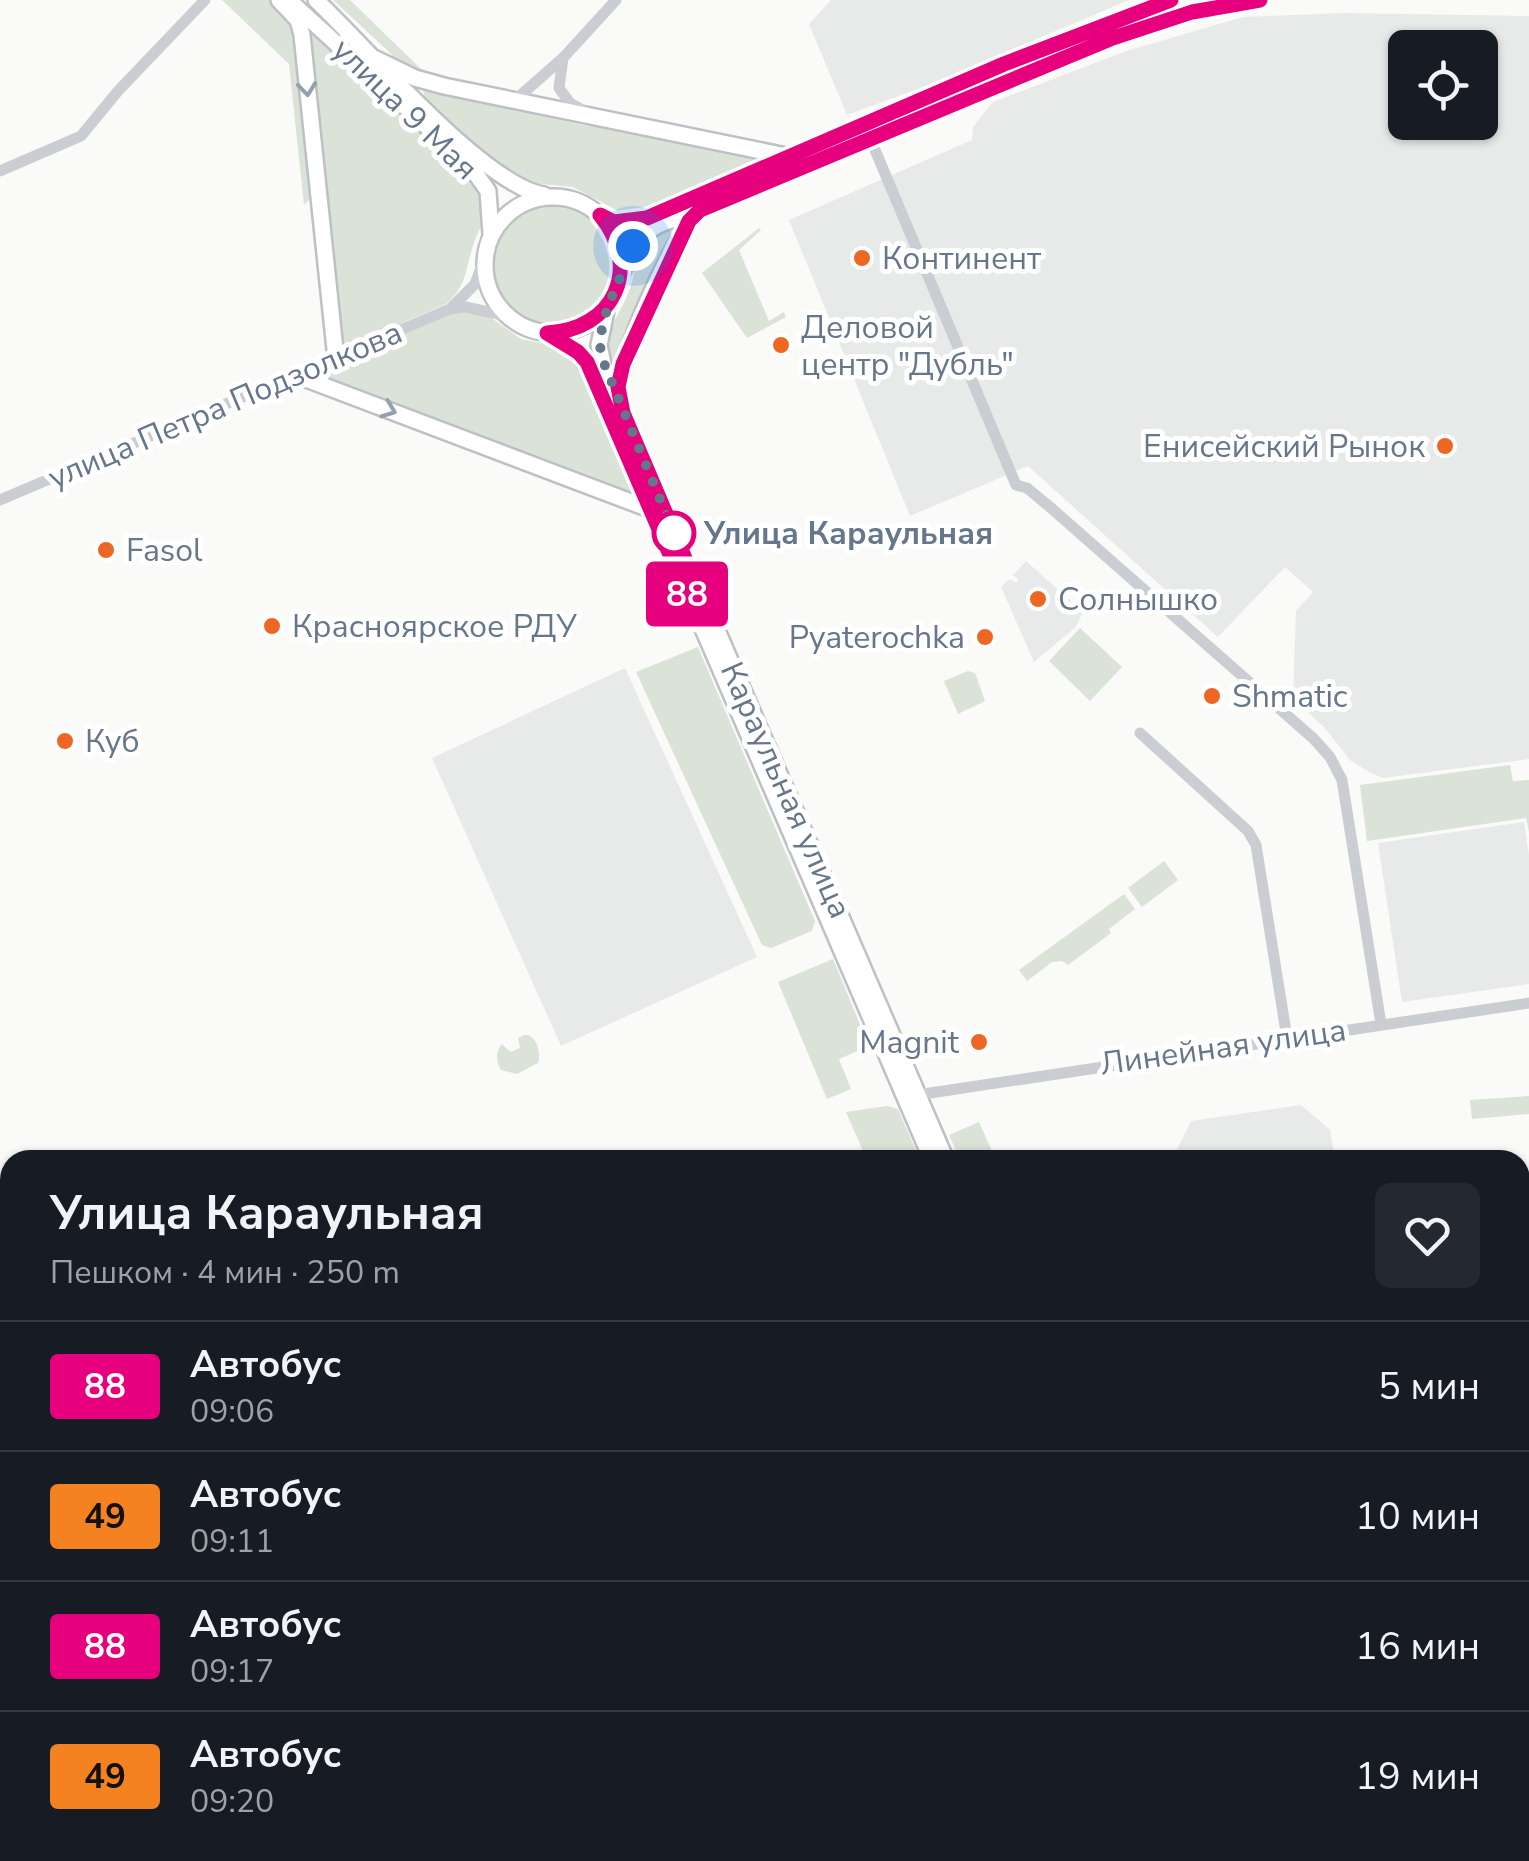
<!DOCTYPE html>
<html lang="ru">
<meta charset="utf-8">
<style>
:root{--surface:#171b24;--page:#242831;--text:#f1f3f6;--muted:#9ea1a6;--line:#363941}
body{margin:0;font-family:"Nunito Sans",sans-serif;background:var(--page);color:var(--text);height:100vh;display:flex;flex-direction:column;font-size:38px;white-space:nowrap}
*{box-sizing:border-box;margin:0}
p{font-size:32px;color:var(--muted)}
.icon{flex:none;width:55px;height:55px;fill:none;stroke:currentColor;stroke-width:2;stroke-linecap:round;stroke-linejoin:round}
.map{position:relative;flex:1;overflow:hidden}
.sheet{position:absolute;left:0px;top:1150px;width:1530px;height:712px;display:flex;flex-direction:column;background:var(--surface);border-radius:30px 30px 0 0;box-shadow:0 2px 8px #0004}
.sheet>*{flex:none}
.badge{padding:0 20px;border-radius:8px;font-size:35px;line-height:65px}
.tools{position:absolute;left:1388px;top:30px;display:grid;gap:20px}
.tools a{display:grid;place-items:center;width:110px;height:110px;border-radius:15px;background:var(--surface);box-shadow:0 2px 8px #0004;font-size:50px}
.you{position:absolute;width:50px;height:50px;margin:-25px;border:8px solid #fff;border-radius:50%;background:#1a73e8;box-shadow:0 0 0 15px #1a73e833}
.map>.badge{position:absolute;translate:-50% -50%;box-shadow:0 0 0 5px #fff}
.round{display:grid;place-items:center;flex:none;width:105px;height:105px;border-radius:15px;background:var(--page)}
.head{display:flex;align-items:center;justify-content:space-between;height:170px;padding:0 50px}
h1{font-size:48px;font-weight:700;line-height:75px}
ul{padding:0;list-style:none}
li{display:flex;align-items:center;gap:30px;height:130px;padding:0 50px;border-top:2px solid var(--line)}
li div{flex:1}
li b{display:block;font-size:38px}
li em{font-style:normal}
li .badge{min-width:110px;font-weight:700;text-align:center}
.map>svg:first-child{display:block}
</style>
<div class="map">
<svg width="1529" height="1861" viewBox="0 0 1529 1861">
<rect width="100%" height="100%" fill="#fafaf8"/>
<path fill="#e8e9e9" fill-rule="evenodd" d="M 831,0 L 1129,0 L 923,87 L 847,115 L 809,24 Z
M 1344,13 L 1529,16 L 1529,759 L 1383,778 L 1369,772 L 1351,761 L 1323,726 L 1293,699 L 1296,611 L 1313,592 L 1285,567 L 1218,637 L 1028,466 L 910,516 L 789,220 L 972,140 L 973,127 L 993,102 L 1126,51 L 1243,17 ZM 1405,48 L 1480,48 L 1480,122 L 1405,122 Z
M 1026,561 L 1083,612 L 1076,627 L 1034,662 L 1001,587 L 1010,579 L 1016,583 L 1019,580 L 1013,575 Z
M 625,668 L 757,957 L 561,1046 L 432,758 Z
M 1524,822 L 1529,855 L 1529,984 L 1402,1002 L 1378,843 Z
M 1301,1105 L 1330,1130 L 1335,1160 L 1172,1160 L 1191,1121 Z
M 0,1235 L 10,1245 L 10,1583 L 0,1584 Z
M 55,1853 L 190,1853 L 191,1861 L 65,1861 L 54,1855 Z"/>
<path fill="#dbe2d8" d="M 222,0 L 268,0 L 289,18 L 295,37 L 312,197 L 304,205 L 289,64 Z
M 333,0 L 350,0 L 422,70 L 403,65 Z
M 310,28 L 470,176 C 478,189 484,199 483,215 C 483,226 476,235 473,246 C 465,270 467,286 446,304 L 342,349 L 307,30 Z
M 429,90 L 582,125 L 613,128 L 752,155 L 755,161 L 660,208 L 626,215 L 573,187 L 528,183 L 503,169 L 425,98 L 423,91 Z
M493 267a60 60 0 1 1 120 0a60 60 0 1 1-120 0Z
M 672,226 L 675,229 L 611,372 C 604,324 609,336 627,296 C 643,259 627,246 672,226 Z
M 759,228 L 761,230 L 739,250 L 769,321 L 784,312 L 786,317 L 747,338 L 702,273 Z
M 458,311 L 490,317 L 521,339 L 561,347 L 580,361 L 644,498 L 311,375 Z
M 1080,628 L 1122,667 L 1090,701 L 1049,661 Z
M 698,647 L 815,921 L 812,931 L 771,948 L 762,945 L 636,672 Z
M 968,671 L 975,673 L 985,701 L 958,714 L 944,681 Z
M 1510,765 L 1513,781 L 1529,780 L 1529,832 L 1526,818 L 1367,841 L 1360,785 Z
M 1164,861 L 1178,880 L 1142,907 L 1128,888 Z
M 1124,894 L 1135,909 L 1109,929 L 1111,933 L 1068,965 L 1062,961 L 1052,962 L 1027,981 L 1019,970 Z
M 833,959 L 869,1046 L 839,1059 L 851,1089 L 827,1099 L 778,982 Z
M 524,1035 L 528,1035 C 538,1040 541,1053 538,1063 L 517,1074 L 501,1070 C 496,1062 495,1052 502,1044 L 510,1052 L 520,1048 L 518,1038 Z
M 1529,1096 L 1529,1114 L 1472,1119 L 1470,1100 Z
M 887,1106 L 898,1109 L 920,1160 L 867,1160 L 846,1112 Z
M 979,1122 L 996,1160 L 960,1160 L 949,1135 Z
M 1520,1801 L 1529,1804 L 1529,1861 L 1411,1861 L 1407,1853 L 1520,1852 Z"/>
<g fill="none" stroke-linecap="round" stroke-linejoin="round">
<g stroke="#bdc0c5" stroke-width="20">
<path id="major" d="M 279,0 L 298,20 L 302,35 L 336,359
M 316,0 C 366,47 483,185 544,195
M 292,3 L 471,167 L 488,191 L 491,234
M 374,58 L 415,78 L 444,86 L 791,157
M485 265a68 68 0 1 1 136 0a68 68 0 1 1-136 0Z
M 601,215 L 614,222 L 647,218 L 1004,64 L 1171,0
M 621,274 C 647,222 647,229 700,210 L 1109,39 L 1193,11 L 1260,0
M 607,306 L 599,345 L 604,369 L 946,1160
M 547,333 L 578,352 L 594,376 L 932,1160
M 298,376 L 652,510
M 619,396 C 615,365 674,235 697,213
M 1520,1594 L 1529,1593
M 1234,1852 L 1238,1861
M 1250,1852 L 1253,1861"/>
</g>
<path stroke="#cacdd1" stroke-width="11" d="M 563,58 L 559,88 L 570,103 L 584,111
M 514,101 L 563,58 L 616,0
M 870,138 L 1016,485 L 1027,488 L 1050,507 L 1314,739 L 1330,757 L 1342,780 L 1381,1024
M 0,171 L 81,136 L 118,91 L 205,0
M 450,309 L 475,284 L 484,260
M 0,500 L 450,309 L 465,307 L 508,316
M 1140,733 L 1248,831 L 1256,845 L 1287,1038
M 910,1096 L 1529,1003
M 887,1852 L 889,1861"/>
<use href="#major" stroke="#fff" stroke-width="15"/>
</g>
<defs><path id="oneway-chevron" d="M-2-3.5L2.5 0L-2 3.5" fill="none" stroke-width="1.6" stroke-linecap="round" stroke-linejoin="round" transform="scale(2.5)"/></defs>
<g stroke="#95a0ae">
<use href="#oneway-chevron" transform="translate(307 89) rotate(84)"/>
<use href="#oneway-chevron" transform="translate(389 410) rotate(21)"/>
</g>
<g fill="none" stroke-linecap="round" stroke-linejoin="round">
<g stroke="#fff" stroke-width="22">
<path id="line" d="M 1171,0 L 1004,64 L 647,218 L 614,222 L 600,215 C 643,268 614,330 547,333 L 578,352 L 587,362 L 699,622 L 710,617 L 623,413 L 618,387 L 623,364 L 689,221 L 700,210 L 1110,39 L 1192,12 L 1260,0"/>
</g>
<use href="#line" stroke="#e6007e" stroke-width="15"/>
<path stroke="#67778b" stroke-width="10" stroke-dasharray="0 18" d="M 633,246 C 621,282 596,317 601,356 L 674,533"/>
</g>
<g fill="#ee6623" stroke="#fff" stroke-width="4">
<circle cx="862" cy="258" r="10"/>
<circle cx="781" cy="345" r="10"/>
<circle cx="1445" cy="446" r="10"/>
<circle cx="106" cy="550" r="10"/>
<circle cx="1038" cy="599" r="10"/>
<circle cx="272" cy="626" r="10"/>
<circle cx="985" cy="637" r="10"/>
<circle cx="1212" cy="696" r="10"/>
<circle cx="65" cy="741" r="10"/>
<circle cx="979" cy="1042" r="10"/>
</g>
<circle fill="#fff" stroke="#e6007e" stroke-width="5" cx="674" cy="533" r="20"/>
<g text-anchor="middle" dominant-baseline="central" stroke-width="10" stroke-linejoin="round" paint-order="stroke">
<g font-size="32" fill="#67778b" stroke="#fff">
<text transform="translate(405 109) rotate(44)">улица 9 Мая</text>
<text transform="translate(225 405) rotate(-23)">улица Петра Подзолкова</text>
<text transform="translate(786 790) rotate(66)">Караульная улица</text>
<text transform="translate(1223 1047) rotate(-8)">Линейная улица</text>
</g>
<g font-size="32" fill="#67778b" stroke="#fff" text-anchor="start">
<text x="882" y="258">Континент</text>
<text x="801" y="327">Деловой<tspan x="801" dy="37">центр "Дубль"</tspan></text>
<text x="1425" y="446" text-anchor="end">Енисейский Рынок</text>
<text x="126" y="550">Fasol</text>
<text x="1058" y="599">Солнышко</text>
<text x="292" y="626">Красноярское РДУ</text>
<text x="965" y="637" text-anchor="end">Pyaterochka</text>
<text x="1232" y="696">Shmatic</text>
<text x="85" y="741">Куб</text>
<text x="959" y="1042" text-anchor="end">Magnit</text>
</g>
<g font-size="32" font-weight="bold" fill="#67778b" stroke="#fff" text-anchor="start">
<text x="704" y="533">Улица Караульная</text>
</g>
</g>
</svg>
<div class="tools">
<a><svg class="icon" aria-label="locate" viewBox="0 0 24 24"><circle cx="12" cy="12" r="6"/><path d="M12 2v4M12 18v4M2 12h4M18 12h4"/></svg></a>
</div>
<div class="you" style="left:633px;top:246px"></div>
<b class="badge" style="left:687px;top:594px;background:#e6007e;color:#fff">88</b>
<section class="sheet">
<div class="head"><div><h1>Улица Караульная</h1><p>Пешком · 4 мин · 250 m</p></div><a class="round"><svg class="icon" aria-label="heart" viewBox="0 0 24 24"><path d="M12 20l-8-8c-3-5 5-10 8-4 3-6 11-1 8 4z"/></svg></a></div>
<ul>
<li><span class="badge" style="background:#e6007e;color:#fff">88</span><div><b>Автобус</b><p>09:06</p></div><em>5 мин</em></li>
<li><span class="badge" style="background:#f58220;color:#111">49</span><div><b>Автобус</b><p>09:11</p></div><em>10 мин</em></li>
<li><span class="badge" style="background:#e6007e;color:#fff">88</span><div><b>Автобус</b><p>09:17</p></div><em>16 мин</em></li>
<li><span class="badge" style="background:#f58220;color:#111">49</span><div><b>Автобус</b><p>09:20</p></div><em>19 мин</em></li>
</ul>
</section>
</div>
